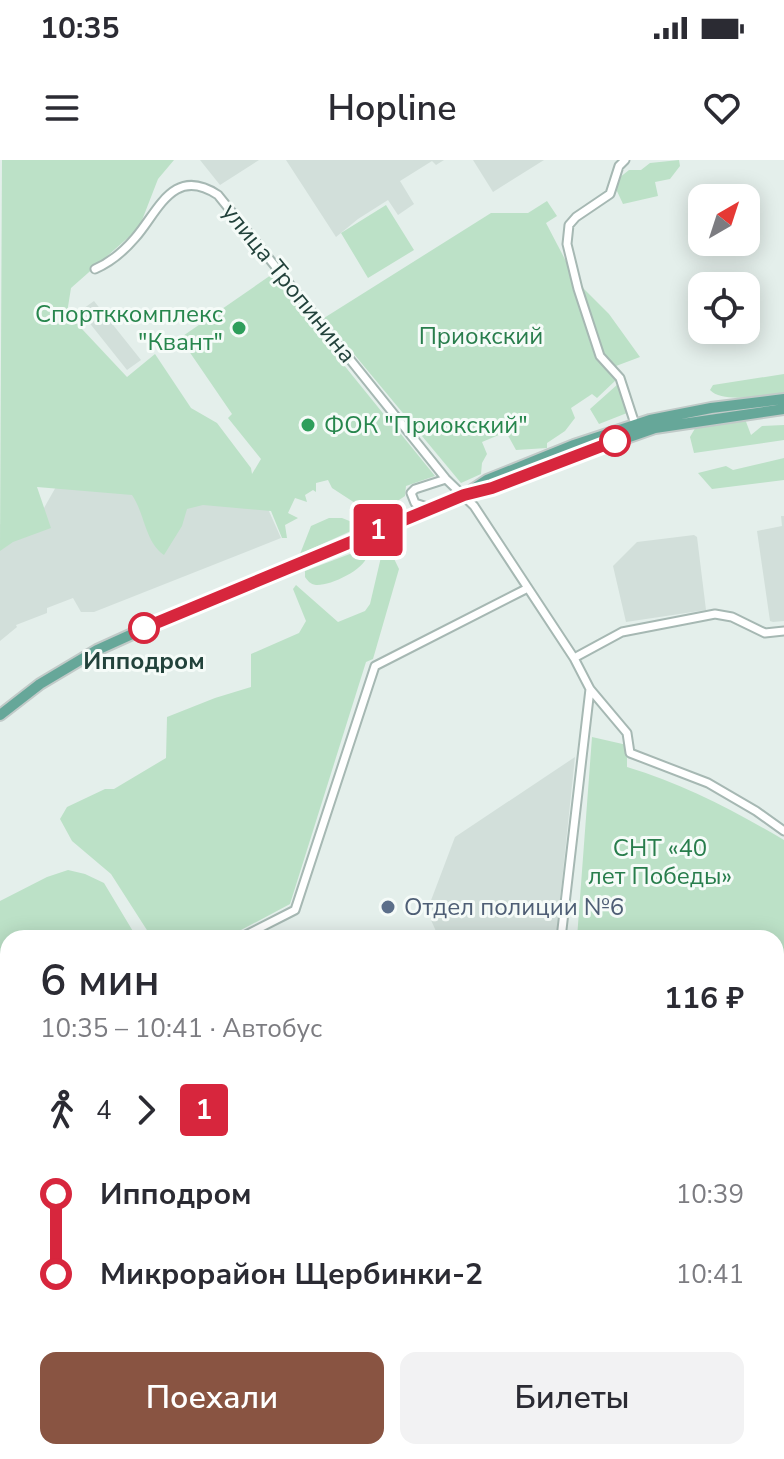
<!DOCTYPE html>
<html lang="ru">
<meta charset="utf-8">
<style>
:root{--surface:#fff;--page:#f2f2f3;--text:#2b2b33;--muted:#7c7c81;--accent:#895442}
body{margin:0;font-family:"Nunito Sans",sans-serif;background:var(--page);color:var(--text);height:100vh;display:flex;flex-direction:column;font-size:30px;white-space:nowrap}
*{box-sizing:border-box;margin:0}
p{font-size:26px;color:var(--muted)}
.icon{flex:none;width:44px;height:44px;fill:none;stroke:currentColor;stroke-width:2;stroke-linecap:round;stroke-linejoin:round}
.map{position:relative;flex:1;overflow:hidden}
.panel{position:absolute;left:0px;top:770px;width:784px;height:530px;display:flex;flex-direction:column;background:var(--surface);border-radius:24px 24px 0 0;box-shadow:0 4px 20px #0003}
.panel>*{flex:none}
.badge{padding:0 16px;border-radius:6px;font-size:28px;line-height:52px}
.needle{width:52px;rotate:39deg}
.fabs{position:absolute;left:688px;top:24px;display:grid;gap:16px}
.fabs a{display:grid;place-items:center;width:72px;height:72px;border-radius:16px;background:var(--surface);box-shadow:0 4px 20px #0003;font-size:40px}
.map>.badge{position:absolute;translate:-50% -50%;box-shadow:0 0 0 4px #fff}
.legs{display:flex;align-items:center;gap:12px;height:88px;padding:0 40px;font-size:26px}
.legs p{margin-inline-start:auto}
.headline{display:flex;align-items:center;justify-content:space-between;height:136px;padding:0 40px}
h1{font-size:44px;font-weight:600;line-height:60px}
.primary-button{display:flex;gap:16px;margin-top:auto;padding:16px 40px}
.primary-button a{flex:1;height:92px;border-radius:16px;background:var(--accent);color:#fff;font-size:32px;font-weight:600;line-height:92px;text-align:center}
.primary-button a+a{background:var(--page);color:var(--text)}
ul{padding:0 40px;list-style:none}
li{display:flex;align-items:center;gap:28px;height:80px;font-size:30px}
li i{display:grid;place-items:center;width:12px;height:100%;margin:0 10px;background:currentColor}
li i::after{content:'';width:20px;height:20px;margin:-10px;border:6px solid;border-radius:50%;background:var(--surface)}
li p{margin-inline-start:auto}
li:first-child i{background:linear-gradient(#0000 50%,currentColor 0)}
li:last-child i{background:linear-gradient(currentColor 50%,#0000 0)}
.status{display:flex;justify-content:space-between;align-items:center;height:56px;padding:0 40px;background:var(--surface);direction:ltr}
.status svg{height:22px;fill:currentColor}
header{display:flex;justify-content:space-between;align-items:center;height:104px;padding:0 40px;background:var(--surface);font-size:36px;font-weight:600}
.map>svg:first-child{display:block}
</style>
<div class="status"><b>10:35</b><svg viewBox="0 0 49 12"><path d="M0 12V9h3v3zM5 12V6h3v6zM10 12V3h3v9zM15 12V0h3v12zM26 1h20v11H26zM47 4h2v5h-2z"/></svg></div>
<header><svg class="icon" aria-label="menu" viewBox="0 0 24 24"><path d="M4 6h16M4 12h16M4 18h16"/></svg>Hopline<svg class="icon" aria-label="heart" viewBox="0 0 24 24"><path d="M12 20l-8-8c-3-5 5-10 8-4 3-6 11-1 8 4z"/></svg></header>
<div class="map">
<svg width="784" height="1299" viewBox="0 0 784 1299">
<rect width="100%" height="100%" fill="#e4efeb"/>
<path fill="#d2dfda" d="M 200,0 L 259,0 L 220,25 Z
M 286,0 L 444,0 L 436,5 L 432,1 L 400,21 L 414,44 L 398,55 L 388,40 L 358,59 L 336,77 Z
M 473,0 L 544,0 L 493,32 Z
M 94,141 L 141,200 L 127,210 L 80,151 Z
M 57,325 L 268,349 L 281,378 L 94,452 L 81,452 L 73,438 L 47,448 L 47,453 L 16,465 L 17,467 L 0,481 L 0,364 L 31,371 Z
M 781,356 L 784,356 L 784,461 L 773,462 L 770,461 L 757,371 L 782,366 Z
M 694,375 L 697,377 L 706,450 L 626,462 L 613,406 L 637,382 Z
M 575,597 L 556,778 L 439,778 L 427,751 L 455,677 Z"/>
<path fill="#bce1c7" d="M 2,0 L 174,0 L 158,19 L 139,68 L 71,128 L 67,153 L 127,217 L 155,194 L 191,248 L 217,263 L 251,308 L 252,314 L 261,299 L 228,258 L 232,254 L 180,178 L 271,115 L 386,257 L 389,255 L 398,266 L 396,268 L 435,316 L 406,326 L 405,336 L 375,356 L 332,328 L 328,320 L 316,323 L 316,332 L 313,330 L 305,335 L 307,342 L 295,338 L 288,353 L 298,358 L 285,365 L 287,378 L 282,378 L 271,351 L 203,345 L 187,349 L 182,366 L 164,395 C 145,382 145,354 132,335 L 37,327 L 51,368 L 13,382 L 0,391 Z
M 679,0 L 680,6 L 670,19 L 655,22 L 658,36 L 623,44 L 616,29 L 619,18 L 629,10 L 641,10 L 650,3 Z
M 547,41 L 557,56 L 546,63 L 569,107 L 590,182 L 598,201 L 616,220 L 597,238 L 592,234 L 571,248 L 575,258 L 565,271 L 547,283 L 547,288 L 516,290 L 506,272 L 482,282 L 487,294 L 482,303 L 481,314 L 461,323 L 324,158 L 491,53 L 528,53 Z
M 386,45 L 414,90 L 368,118 L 341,73 Z
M 581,126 L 609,154 L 640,197 L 616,206 L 602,192 Z
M 784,214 L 784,233 C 765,235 723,244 710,230 L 713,225 Z
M 618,224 L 627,253 L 599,264 L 590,249 Z
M 745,259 L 751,275 L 762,266 L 784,265 L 784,280 L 694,293 L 690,277 L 697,265 Z
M 784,298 L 784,320 L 712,329 L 698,313 L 726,306 L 733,310 Z
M 329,358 L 342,358 L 362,366 L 300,394 L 311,366 Z
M 385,380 L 399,409 L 373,499 L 366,502 L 290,744 L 226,778 L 152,778 L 111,714 L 72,681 L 60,659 L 67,647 L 105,629 L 114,629 L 166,598 L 167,557 L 215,538 L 251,527 L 251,494 L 299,473 L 306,461 L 293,429 L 296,425 L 338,462 L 365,451 L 370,444 Z
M 363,389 L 367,396 C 364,410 330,426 316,425 C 310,424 308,421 305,417 L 305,411 Z
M 592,577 L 627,585 L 627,607 C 683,624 733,650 784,680 L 784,1263 L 776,1226 L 776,778 L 577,778 Z
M 68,710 L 85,714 L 104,723 L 137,778 L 8,778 L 8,1100 L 0,1104 L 0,741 L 47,717 Z"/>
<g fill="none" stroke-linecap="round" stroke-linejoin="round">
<path stroke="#89c8d7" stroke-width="2" d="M 776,838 L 784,836"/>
<g stroke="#a6b8b3" stroke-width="11">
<path id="minor" d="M 625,0 L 619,6 L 610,34 L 576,57 L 569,65 L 567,84 L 578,129 L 600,196 L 620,218 L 635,264
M 95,109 C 111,102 123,92 135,78 C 158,52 173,5 218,35 L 446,319 L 474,346 L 574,498 L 590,529 L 627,573 L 630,593 L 708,623 L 756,651 L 784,671
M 430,348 L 415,343 L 411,333 L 415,329 L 446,319
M 574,498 L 622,472 L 715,454 L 732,457 L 765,473 L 784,471
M 240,778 L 295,750 L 375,506 L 528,428
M 561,778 L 590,529
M 0,1216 L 8,1212
M 776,1261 L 784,1298
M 293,1295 L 344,1293 L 365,1299
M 67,1299 L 80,1292
M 276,1299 L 277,1292
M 511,1299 L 621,1292"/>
</g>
<g stroke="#c1cac8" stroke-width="14">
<path id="primary" d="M 472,330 L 487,320 L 574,285 L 650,260 L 711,248 L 784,239
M 0,555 L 40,524 L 97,490 L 203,442 L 464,335 L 655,268 L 784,249"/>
</g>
<use href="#minor" stroke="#fff" stroke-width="7"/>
<use href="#primary" stroke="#66a799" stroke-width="10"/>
</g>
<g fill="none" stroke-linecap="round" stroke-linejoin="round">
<g stroke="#fff" stroke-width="18">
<path id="line-1" d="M 144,468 L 464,335 L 492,328 L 615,281"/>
</g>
<use href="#line-1" stroke="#d7263d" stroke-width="12"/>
</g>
<g fill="#2e9e5b" stroke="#f5fbf8" stroke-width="3">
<circle cx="239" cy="168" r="8"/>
<circle cx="308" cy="265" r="8"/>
</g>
<g fill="#fff" stroke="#d7263d" stroke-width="4">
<circle cx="615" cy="281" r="14"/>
<circle cx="144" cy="468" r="14"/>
</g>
<circle fill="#5c6f8a" stroke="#f5fbf8" stroke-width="3" cx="388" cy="747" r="8"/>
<g text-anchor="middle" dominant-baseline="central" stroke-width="6" stroke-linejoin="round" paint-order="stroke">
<g font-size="24" fill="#22423b" stroke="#f5fbf8">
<text transform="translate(289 123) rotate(51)">улица Тропинина</text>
</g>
<g font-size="24" fill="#27864d" stroke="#f5fbf8" text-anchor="end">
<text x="223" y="154">Спортккомплекс<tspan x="223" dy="28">"Квант"</tspan></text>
<text x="324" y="265" text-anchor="start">ФОК "Приокский"</text>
</g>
<g font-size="24" fill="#287d4c" stroke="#f5fbf8">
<text x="481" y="176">Приокский</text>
<text x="660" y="688">СНТ «40<tspan x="660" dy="28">лет Победы»</tspan></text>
</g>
<g font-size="24" font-weight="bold" fill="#22423b" stroke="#f5fbf8">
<text x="144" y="501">Ипподром</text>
</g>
<g font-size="24" fill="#4e5e75" stroke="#f5fbf8" text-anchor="start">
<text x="404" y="747">Отдел полиции №6</text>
</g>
</g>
</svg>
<div class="fabs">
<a><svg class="needle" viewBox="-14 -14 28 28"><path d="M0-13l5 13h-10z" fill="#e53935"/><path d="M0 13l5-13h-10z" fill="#7c7c81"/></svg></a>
<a><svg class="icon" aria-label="locate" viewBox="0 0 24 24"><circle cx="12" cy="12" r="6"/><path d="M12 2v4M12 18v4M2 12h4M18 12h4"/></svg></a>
</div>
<b class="badge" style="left:378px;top:370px;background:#d7263d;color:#fff">1</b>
<section class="panel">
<div class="headline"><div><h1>6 мин</h1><p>10:35 – 10:41 · Автобус</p></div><b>116 ₽</b></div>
<div class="legs"><svg class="icon" aria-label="walk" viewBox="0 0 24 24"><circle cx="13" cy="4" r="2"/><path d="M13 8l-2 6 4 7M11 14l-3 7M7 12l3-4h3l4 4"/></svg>4<svg class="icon" aria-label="forward" viewBox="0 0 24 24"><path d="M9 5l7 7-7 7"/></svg><b class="badge" style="background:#d7263d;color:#fff">1</b></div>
<ul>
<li><i style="color:#d7263d"></i><b>Ипподром</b><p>10:39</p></li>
<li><i style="color:#d7263d"></i><b>Микрорайон Щербинки-2</b><p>10:41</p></li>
</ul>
<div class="primary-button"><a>Поехали</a><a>Билеты</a></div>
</section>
</div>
